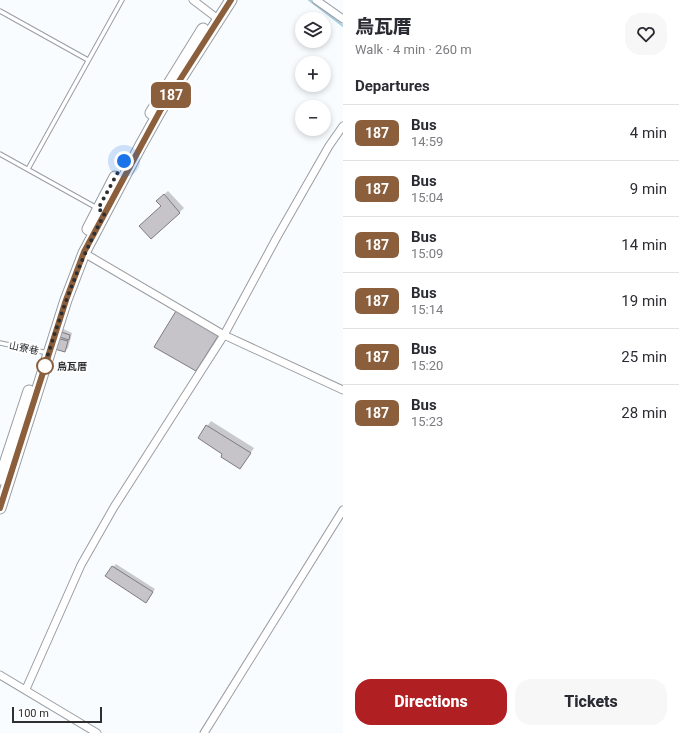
<!DOCTYPE html>
<meta charset="utf-8">
<style>
:root{--surface:#fff;--page:#f7f7f7;--text:#2b2b33;--muted:#7c7c81;--line:#e1e1e2;--accent:#b01f21}
body{margin:0;font-family:Roboto,"Noto Sans TC",sans-serif;background:var(--page);color:var(--text);height:100vh;display:flex;flex-direction:column;font-size:15px;white-space:nowrap}
*{box-sizing:border-box;margin:0}
p{font-size:13px;color:var(--muted)}
.icon{flex:none;width:22px;height:22px;fill:none;stroke:currentColor;stroke-width:2;stroke-linecap:round;stroke-linejoin:round}
.map{position:relative;flex:1;overflow:hidden}
.sheet{display:flex;flex-direction:column;background:var(--surface);width:336px}
.sheet>*{flex:none}
.badge{padding:0 8px;border-radius:6px;font-size:14px;line-height:26px}
.buttons{position:absolute;left:295px;top:12px;display:grid;gap:8px}
.buttons a{display:grid;place-items:center;width:36px;height:36px;border-radius:50%;background:var(--surface);box-shadow:0 2px 6px #0003;font-size:20px}
.scale{position:absolute;left:12px;bottom:10px;width:90px;box-sizing:border-box;padding-left:4px;border:2px solid #2d2f31;border-top:0;font-size:11px;line-height:14px;white-space:nowrap;color:#2d2f31;-webkit-text-stroke:3px #fff;paint-order:stroke}
.you{position:absolute;width:20px;height:20px;margin:-10px;border:3px solid #fff;border-radius:50%;background:#1a73e8;box-shadow:0 0 0 6px #1a73e833}
.map>.badge{position:absolute;translate:-50% -50%;box-shadow:0 0 0 2px #fff}
h2{padding:0 12px;font-size:15px;line-height:36px}
.round{display:grid;place-items:center;flex:none;width:42px;height:42px;border-radius:16px;background:var(--page)}
.overview{display:flex;align-items:center;justify-content:space-between;height:68px;padding:0 12px}
h1{font-size:19px;font-weight:800;line-height:30px}
.button{display:flex;gap:8px;margin-top:auto;padding:8px 12px}
.button a{flex:1;height:46px;border-radius:16px;background:var(--accent);color:#fff;font-size:16px;font-weight:800;line-height:46px;text-align:center}
.button a+a{background:var(--page);color:var(--text)}
ul{padding:0;list-style:none}
li{display:flex;align-items:center;gap:12px;height:56px;padding:0 12px;border-top:1px solid var(--line)}
li div{flex:1}
li b{display:block;font-size:15px}
li em{font-style:normal}
li .badge{min-width:44px;font-weight:700;text-align:center}
main{display:flex;flex:1;min-height:0}
.map>svg:first-child{display:block}
</style>
<main>
<div class="map">
<svg width="343" height="733" viewBox="0 0 343 733">
<rect width="100%" height="100%" fill="#f9fcff"/>
<path fill="#0003" d="M 168,191 L 184,208 L 152,238 L 162,206 L 157,201 Z
M 181,308 L 221,331 L 200,365 L 196,369 L 177,312 Z
M 59,327 L 72,333 L 68,348 L 65,351 L 49,347 Z
M 211,421 L 254,448 L 240,468 L 223,453 L 199,438 Z
M 116,564 L 155,589 L 148,599 L 113,567 Z"/>
<g fill="none" stroke-linecap="round" stroke-linejoin="round">
<path stroke="#a8cfe1" stroke-width="2" d="M 309,0 L 343,26"/>
</g>
<path fill="#c7c4c9" stroke="#7f7c81" d="M 164,194 L 180,213 L 151,239 L 139,226 L 161,206 L 156,201 Z
M 176,311 L 218,336 L 196,371 L 154,347 Z
M 55,330 L 70,335 L 69,340 L 53,335 Z
M 52,337 L 68,341 L 65,352 L 48,347 Z
M 206,425 L 251,453 L 240,469 L 221,457 L 222,454 L 198,438 Z
M 112,566 L 153,592 L 146,603 L 105,576 Z"/>
<g fill="none" stroke-linecap="round" stroke-linejoin="round">
<g stroke="#999da2" stroke-width="5.5">
<path id="lane" d="M 0,11 L 88,60
M 0,154 L 97,208
M 28,169 L 122,0
M 0,343 L 48,353"/>
</g>
<g stroke="#999da2" stroke-width="9">
<path id="street" d="M 193,0 L 218,19
M 316,0 L 343,19
M 84,253 L 224,335 L 343,390
M 0,675 L 97,733
M 26,689 L 81,565 L 114,507 L 224,335 L 277,237 L 329,146 L 343,126
M 204,733 L 343,510"/>
</g>
<g stroke="#999da2" stroke-width="13">
<path id="primary" d="M 151,113 L 203,29
M 88,229 L 115,177
M 0,479 L 29,391
M 0,508 L 66,300 L 84,253 L 141,145 L 160,111 L 231,0"/>
</g>
<use href="#lane" stroke="#fff" stroke-width="3.5"/>
<use href="#street" stroke="#fff" stroke-width="7"/>
<use href="#primary" stroke="#fff" stroke-width="11"/>
</g>
<g fill="none" stroke-linecap="round" stroke-linejoin="round">
<g stroke="#fff" stroke-width="9">
<path id="line" d="M 0,508 L 66,300 L 84,252 L 141,146 L 160,111 L 231,0"/>
</g>
<use href="#line" stroke="#8b5e3c" stroke-width="6"/>
<path stroke="#2d2f31" stroke-width="4" stroke-dasharray="0 7.2" d="M 45,366 L 44,367 C 61,313 78,263 105,213 L 98,209 L 124,161"/>
</g>
<circle fill="#fff" stroke="#8b5e3c" stroke-width="2" cx="45" cy="366" r="8"/>
<g text-anchor="middle" dominant-baseline="central" stroke-width="4" stroke-linejoin="round" paint-order="stroke">
<g font-size="10" fill="#2d2f31" stroke="#fff">
<text transform="translate(24 348) rotate(11)">山寮巷</text>
</g>
<g font-size="10" font-weight="bold" fill="#2d2f31" stroke="#fff" text-anchor="start">
<text x="57" y="366">烏瓦厝</text>
</g>
</g>
</svg>
<div class="buttons">
<a><svg class="icon" aria-label="layers" viewBox="0 0 24 24"><path d="M12 4l9 5-9 5-9-5zM3 14l9 5 9-5"/></svg></a>
<a>+</a>
<a>−</a>
</div>
<div class="scale">100 m</div>
<div class="you" style="left:124px;top:161px"></div>
<b class="badge" style="left:171px;top:95px;background:#8b5e3c;color:#fff">187</b>
</div>
<section class="sheet">
<div class="overview"><div><h1>烏瓦厝</h1><p>Walk · 4 min · 260 m</p></div><a class="round"><svg class="icon" aria-label="heart" viewBox="0 0 24 24"><path d="M12 20l-8-8c-3-5 5-10 8-4 3-6 11-1 8 4z"/></svg></a></div>
<h2>Departures</h2>
<ul>
<li><span class="badge" style="background:#8b5e3c;color:#fff">187</span><div><b>Bus</b><p>14:59</p></div><em>4 min</em></li>
<li><span class="badge" style="background:#8b5e3c;color:#fff">187</span><div><b>Bus</b><p>15:04</p></div><em>9 min</em></li>
<li><span class="badge" style="background:#8b5e3c;color:#fff">187</span><div><b>Bus</b><p>15:09</p></div><em>14 min</em></li>
<li><span class="badge" style="background:#8b5e3c;color:#fff">187</span><div><b>Bus</b><p>15:14</p></div><em>19 min</em></li>
<li><span class="badge" style="background:#8b5e3c;color:#fff">187</span><div><b>Bus</b><p>15:20</p></div><em>25 min</em></li>
<li><span class="badge" style="background:#8b5e3c;color:#fff">187</span><div><b>Bus</b><p>15:23</p></div><em>28 min</em></li>
</ul>
<div class="button"><a>Directions</a><a>Tickets</a></div>
</section>
</main>
